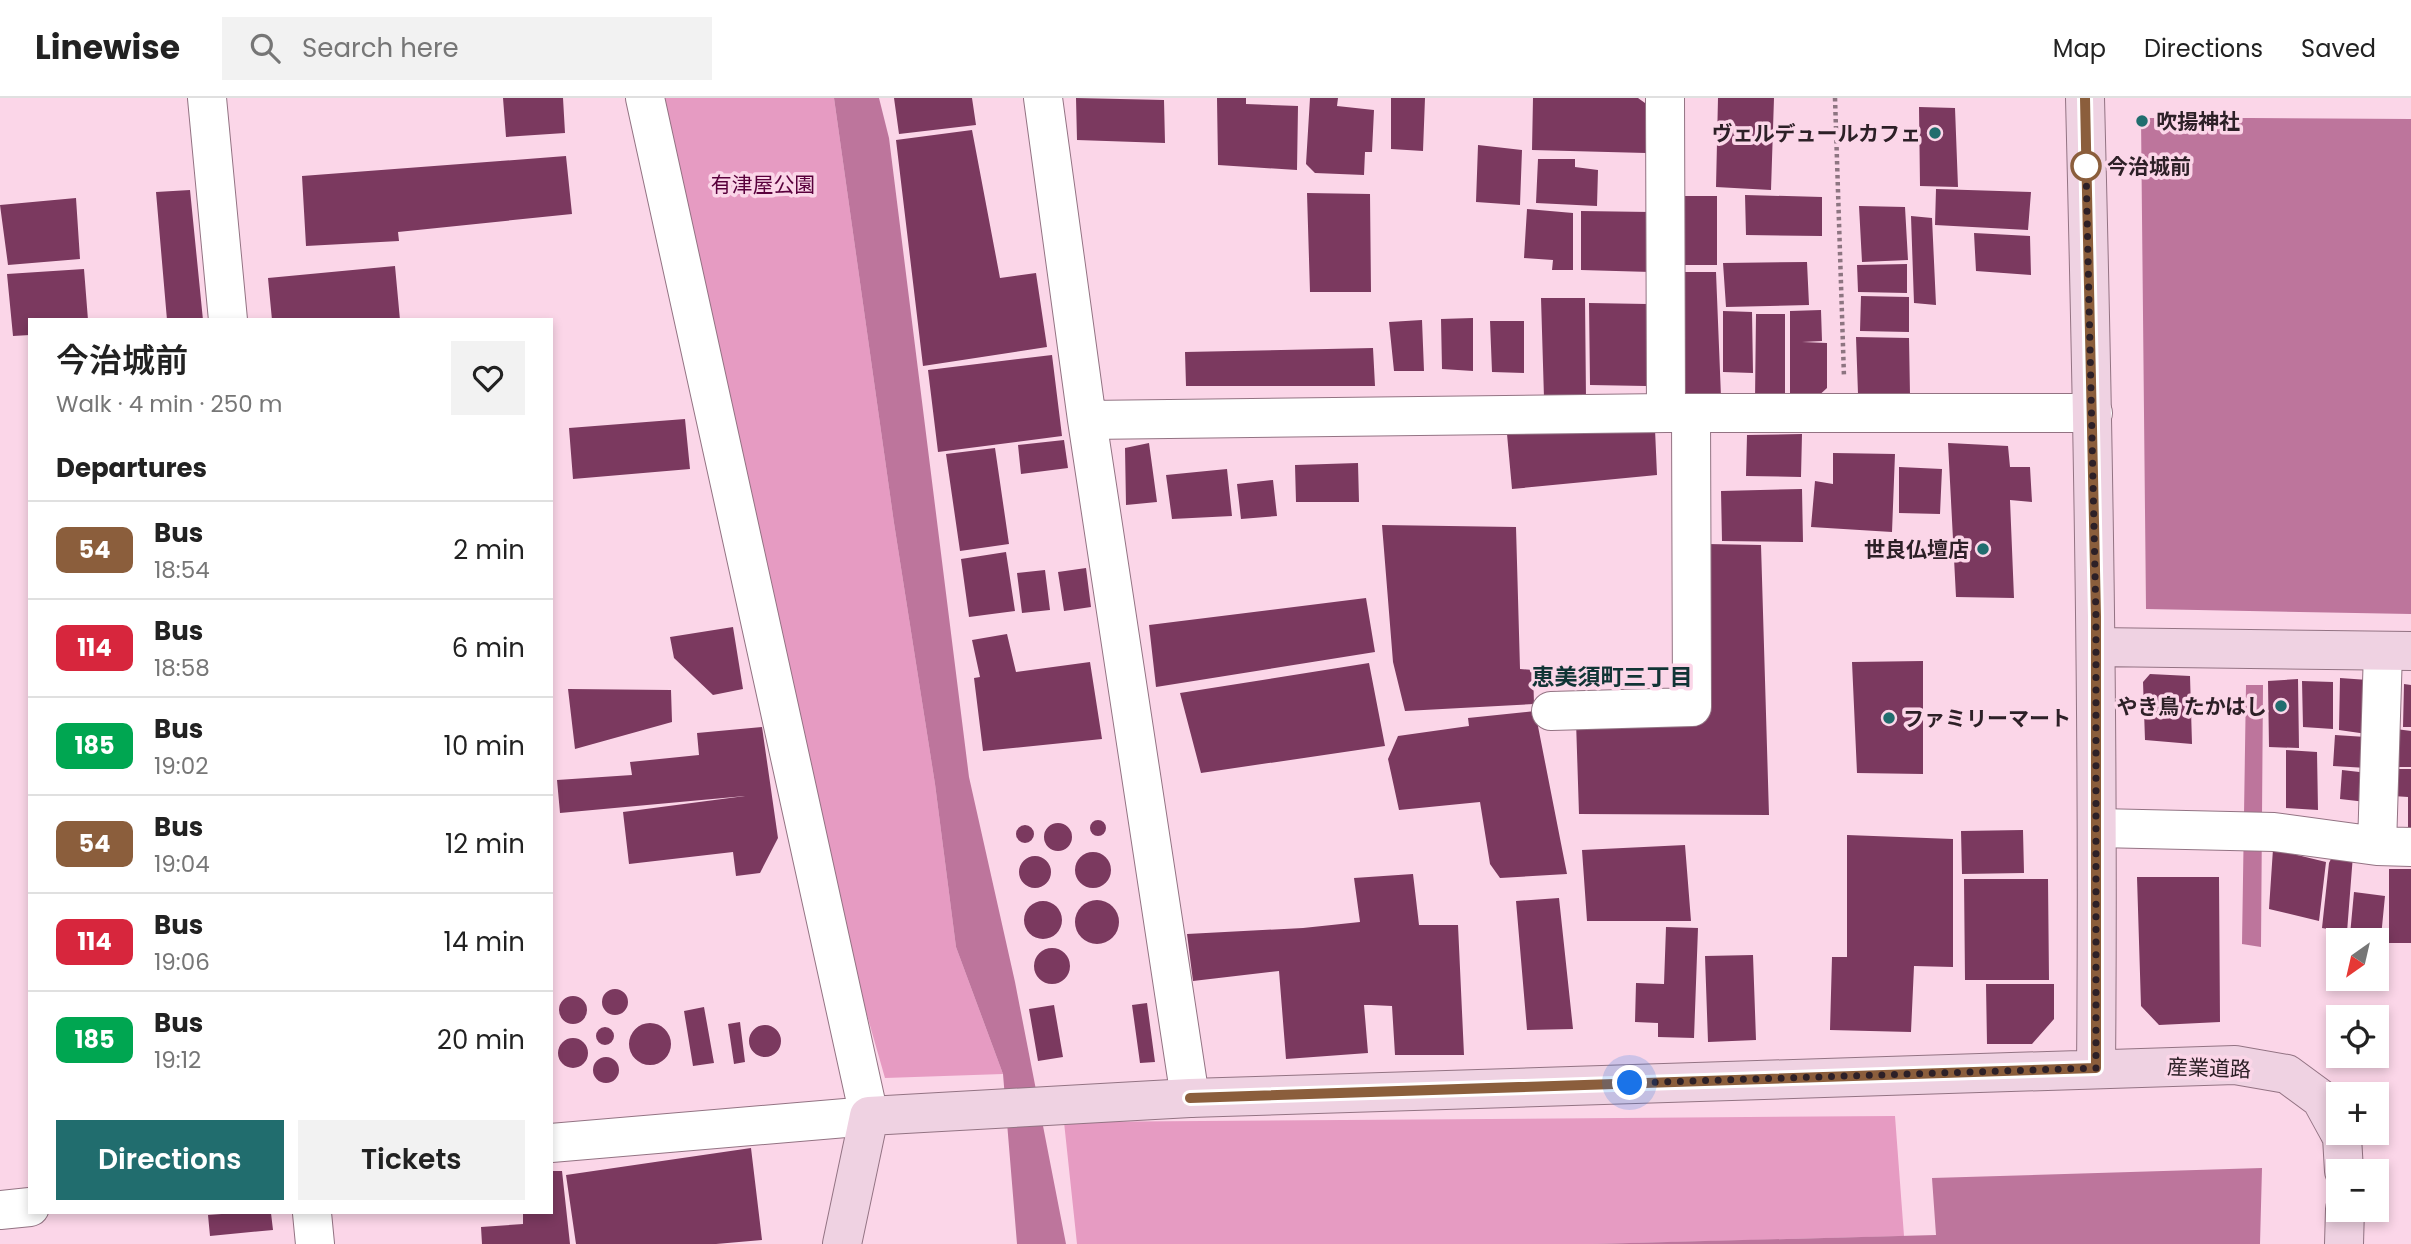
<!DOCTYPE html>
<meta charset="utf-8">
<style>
:root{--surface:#fff;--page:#f2f2f2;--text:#222;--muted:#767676;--line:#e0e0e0;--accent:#216d6e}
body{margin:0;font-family:Poppins,"Noto Sans JP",sans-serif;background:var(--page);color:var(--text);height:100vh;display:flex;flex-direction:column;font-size:26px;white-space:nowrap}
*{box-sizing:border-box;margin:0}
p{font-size:23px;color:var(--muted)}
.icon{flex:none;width:38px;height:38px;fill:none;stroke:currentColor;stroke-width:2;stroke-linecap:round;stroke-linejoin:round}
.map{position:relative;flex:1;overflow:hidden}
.details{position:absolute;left:28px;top:220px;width:525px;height:896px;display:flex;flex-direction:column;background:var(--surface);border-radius:0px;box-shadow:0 4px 10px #0003}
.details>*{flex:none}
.badge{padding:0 14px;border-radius:10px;font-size:24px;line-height:46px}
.needle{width:46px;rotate:214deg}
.tools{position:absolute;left:2326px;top:830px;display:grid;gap:14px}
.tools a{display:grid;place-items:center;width:63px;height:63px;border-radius:0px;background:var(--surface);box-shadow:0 4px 10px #0003;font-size:35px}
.you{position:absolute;width:35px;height:35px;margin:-18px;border:5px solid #fff;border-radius:50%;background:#1a73e8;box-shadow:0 0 0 10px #1a73e833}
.map>.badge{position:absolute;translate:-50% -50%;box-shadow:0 0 0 4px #fff}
h2{padding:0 28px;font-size:26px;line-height:63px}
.round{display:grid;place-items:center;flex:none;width:74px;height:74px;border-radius:0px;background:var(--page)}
.overview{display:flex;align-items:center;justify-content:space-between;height:119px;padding:0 28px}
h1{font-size:33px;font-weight:600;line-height:52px}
.action{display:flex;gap:14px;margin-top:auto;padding:14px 28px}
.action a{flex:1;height:80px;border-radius:0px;background:var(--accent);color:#fff;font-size:28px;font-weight:600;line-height:80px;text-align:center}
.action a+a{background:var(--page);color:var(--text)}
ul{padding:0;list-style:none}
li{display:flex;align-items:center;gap:21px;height:98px;padding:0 28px;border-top:2px solid var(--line)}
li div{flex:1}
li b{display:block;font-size:26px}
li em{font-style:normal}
li .badge{min-width:77px;font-weight:700;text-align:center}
header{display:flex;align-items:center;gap:42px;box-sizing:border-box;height:98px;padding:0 35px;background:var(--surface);border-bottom:2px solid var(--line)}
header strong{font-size:33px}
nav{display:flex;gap:38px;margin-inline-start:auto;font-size:24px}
.search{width:490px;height:63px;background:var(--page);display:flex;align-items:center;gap:18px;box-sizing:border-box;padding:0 24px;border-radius:0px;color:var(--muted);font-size:26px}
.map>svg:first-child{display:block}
</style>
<header>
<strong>Linewise</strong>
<div class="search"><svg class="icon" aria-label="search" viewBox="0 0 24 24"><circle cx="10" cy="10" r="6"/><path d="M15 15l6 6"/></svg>Search here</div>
<nav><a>Map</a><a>Directions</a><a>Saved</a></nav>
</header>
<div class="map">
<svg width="2411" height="1146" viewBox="0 0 2411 1146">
<rect width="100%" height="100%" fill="#fbd6e8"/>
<path fill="#e69bc2" d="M 665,0 L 834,0 L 894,425 L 935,686 L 956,849 L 1003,976 L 885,980 L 833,798 L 687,127 Z
M 1895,1018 L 1904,1138 L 1592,1146 L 1077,1146 L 1064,1024 Z"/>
<path fill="#bd759c" d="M 834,0 L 879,0 L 889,40 L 969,679 L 1015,884 L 1066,1146 L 1017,1146 L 1003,976 L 956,849 L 935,686 L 894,425 Z
M 2251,0 L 2411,0 L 2411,516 L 2146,511 L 2141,20 L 2251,20 Z
M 2246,587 L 2263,587 L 2261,849 L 2242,846 Z
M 2262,1070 L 2260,1146 L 1592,1146 L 1936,1137 L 1932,1080 Z"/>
<path fill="#fbd6e8" d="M 2251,0 L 2411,0 L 2411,21 L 2251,20 Z"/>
<path fill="#7b395f" d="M 503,0 L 563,0 L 565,35 L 506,39 Z
M 894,0 L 972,0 L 976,27 L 899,36 Z
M 1076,0 L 1164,2 L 1165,45 L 1077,42 Z
M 1217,0 L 1246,0 L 1246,6 L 1298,8 L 1297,72 L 1218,67 Z
M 1310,0 L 1338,0 L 1337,8 L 1374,12 L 1372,54 L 1365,54 L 1364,77 L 1315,75 L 1306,66 Z
M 1391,0 L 1425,0 L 1423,53 L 1391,51 Z
M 1533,0 L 1638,0 L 1645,5 L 1646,55 L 1532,52 Z
M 1718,0 L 1774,0 L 1771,92 L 1716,89 Z
M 1919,9 L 1955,10 L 1958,89 L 1920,88 Z
M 972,32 L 1000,180 L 1036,175 L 1047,249 L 923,268 L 896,42 Z
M 1478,47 L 1522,52 L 1520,107 L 1476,104 Z
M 566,58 L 572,116 L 398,134 L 399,143 L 306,148 L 302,78 Z
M 1538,61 L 1575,61 L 1575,69 L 1598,72 L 1597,108 L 1536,105 Z
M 1936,91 L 2031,94 L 2028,132 L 1935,127 Z
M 190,92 L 203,222 L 167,222 L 156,94 Z
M 1307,95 L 1370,96 L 1371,194 L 1310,194 Z
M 1745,97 L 1822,99 L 1822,138 L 1746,137 Z
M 1682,98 L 1717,98 L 1717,167 L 1683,167 Z
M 76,100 L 80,161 L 8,167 L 0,107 Z
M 1859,108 L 1905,109 L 1908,162 L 1862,164 Z
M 1527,111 L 1573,115 L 1573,172 L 1552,172 L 1553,162 L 1524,160 Z
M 1581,113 L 1650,114 L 1651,174 L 1581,172 Z
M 1911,118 L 1932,120 L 1936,207 L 1914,205 Z
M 1974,135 L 2030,138 L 2031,177 L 1976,173 Z
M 1807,164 L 1809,207 L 1726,209 L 1723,165 Z
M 1907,166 L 1907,195 L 1858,194 L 1857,167 Z
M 395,168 L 400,222 L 272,222 L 268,180 Z
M 84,171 L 88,222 L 30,222 L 30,237 L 13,238 L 7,176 Z
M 1685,174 L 1716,174 L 1721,299 L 1685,299 Z
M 1861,198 L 1909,199 L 1909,234 L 1860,233 Z
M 1541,200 L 1585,200 L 1586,301 L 1544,300 Z
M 1589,205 L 1647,206 L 1646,288 L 1590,287 Z
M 1821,212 L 1822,243 L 1802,244 L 1827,245 L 1827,290 L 1815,301 L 1790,300 L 1790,213 Z
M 1723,213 L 1752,214 L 1753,275 L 1723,274 Z
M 1756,216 L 1785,216 L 1785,302 L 1755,302 Z
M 1473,220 L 1473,273 L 1442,271 L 1441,221 Z
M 1422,222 L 1424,273 L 1394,273 L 1389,224 Z
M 1490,223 L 1524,223 L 1524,275 L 1492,274 Z
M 1856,239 L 1909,240 L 1910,297 L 1858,296 Z
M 1373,250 L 1375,288 L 1186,288 L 1185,254 Z
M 1052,257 L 1062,338 L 938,354 L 928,272 Z
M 685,321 L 690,371 L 573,381 L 569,330 Z
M 1655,331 L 1657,377 L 1512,391 L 1507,336 Z
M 1802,336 L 1801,379 L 1746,378 L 1747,337 Z
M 1064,342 L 1068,370 L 1021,376 L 1018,347 Z
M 1149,345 L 1157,404 L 1126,407 L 1125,350 Z
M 1948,345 L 2008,348 L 2010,369 L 2030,369 L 2032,404 L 2010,402 L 2014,500 L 1956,499 Z
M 995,350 L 1009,446 L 960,453 L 946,356 Z
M 1833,355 L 1895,356 L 1892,434 L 1811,429 L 1815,383 L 1833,386 Z
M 1358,365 L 1359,404 L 1296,404 L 1295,367 Z
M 1899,369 L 1942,371 L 1940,416 L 1899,415 Z
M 1227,371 L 1232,418 L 1172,421 L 1166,377 Z
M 1273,382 L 1277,418 L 1241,421 L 1237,386 Z
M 1802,391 L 1803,444 L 1722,443 L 1721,393 Z
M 1382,427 L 1516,429 L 1520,571 L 1533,572 L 1534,606 L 1405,613 L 1393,564 Z
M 1707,446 L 1761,447 L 1769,717 L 1579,716 L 1576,623 L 1704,620 Z
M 1006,454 L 1015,513 L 969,519 L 961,461 Z
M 1086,470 L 1091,509 L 1064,513 L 1058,474 Z
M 1045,472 L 1050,512 L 1022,515 L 1017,475 Z
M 1366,500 L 1375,554 L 1156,589 L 1149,527 Z
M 733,529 L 743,591 L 713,597 L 674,560 L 670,539 Z
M 1007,536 L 1016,574 L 1090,564 L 1102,641 L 983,653 L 974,580 L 980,579 L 972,542 Z
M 1923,563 L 1923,676 L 1857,675 L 1852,564 Z
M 1369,565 L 1385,648 L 1201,675 L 1180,595 Z
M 2150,576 L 2190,578 L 2192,646 L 2145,642 L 2143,584 Z
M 2340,580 L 2368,582 L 2367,636 L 2339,632 Z
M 2298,581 L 2299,650 L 2269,649 L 2268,583 Z
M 2302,583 L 2333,584 L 2333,631 L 2303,629 Z
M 2404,586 L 2411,587 L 2411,629 L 2403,629 Z
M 568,591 L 671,592 L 672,624 L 575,651 Z
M 1535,613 L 1567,776 L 1500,780 L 1490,766 L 1480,704 L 1399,712 L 1388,661 L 1398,638 L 1469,628 L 1468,620 Z
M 762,629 L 778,740 L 760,775 L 736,778 L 733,754 L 629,766 L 623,714 L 745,698 L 560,715 L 557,682 L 632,677 L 630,664 L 699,657 L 697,635 Z
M 2396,631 L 2411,633 L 2411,669 L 2395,669 Z
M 2335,637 L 2366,639 L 2367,670 L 2333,668 Z
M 2286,652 L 2317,654 L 2318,712 L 2286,710 Z
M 2393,671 L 2411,671 L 2411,736 L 2408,736 L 2408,699 L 2393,698 Z
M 2342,672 L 2368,675 L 2366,704 L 2340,701 Z
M1090 730a8 8 0 1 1 16 0a8 8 0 1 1-16 0Z
M1044 739a14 14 0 1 1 28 0a14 14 0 1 1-28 0Z
M1016 736a9 9 0 1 1 18 0a9 9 0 1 1-18 0Z
M 2023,732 L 2024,775 L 1962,776 L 1961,733 Z
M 1847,737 L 1953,741 L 1953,869 L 1914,868 L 1911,934 L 1830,932 L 1832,859 L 1847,859 Z
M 1685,747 L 1691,823 L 1587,823 L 1582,752 Z
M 2273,751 L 2326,764 L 2319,823 L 2269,811 Z
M1075 772a18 18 0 1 1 36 0a18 18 0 1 1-36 0Z
M 2333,757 L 2353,757 L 2347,834 L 2322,830 L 2329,765 Z
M1019 774a16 16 0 1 1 32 0a16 16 0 1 1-32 0Z
M 2389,771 L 2411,771 L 2411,845 L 2389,845 Z
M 1413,776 L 1419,827 L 1458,827 L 1464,957 L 1395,957 L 1392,908 L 1371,907 L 1364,907 L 1368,955 L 1286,961 L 1279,873 L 1193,883 L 1187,836 L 1303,830 L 1360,824 L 1354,780 Z
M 2137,779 L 2219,779 L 2220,924 L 2159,927 L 2141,908 Z
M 1964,781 L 2048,781 L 2049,882 L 1965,882 Z
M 2354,794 L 2385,798 L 2381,839 L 2350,837 Z
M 1559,800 L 1573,931 L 1527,932 L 1516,803 Z
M1075 824a22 22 0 1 1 44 0a22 22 0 1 1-44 0Z
M1024 822a19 19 0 1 1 38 0a19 19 0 1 1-38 0Z
M 1666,829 L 1698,830 L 1694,940 L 1658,939 L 1658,925 L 1635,924 L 1636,885 L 1664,886 Z
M1034 868a18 18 0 1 1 36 0a18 18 0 1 1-36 0Z
M 1753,857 L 1756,942 L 1708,944 L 1705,858 Z
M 1986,886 L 2054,886 L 2054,921 L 2032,946 L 1987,946 Z
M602 904a13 13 0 1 1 26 0a13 13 0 1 1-26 0Z
M559 912a14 14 0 1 1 28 0a14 14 0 1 1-28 0Z
M 1147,905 L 1155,964 L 1140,965 L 1132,907 Z
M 1054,907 L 1063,959 L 1038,963 L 1029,911 Z
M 704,909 L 714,965 L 693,968 L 684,913 Z
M 740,924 L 745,964 L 734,966 L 728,926 Z
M629 946a21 21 0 1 1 42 0a21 21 0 1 1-42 0Z
M749 943a16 16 0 1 1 32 0a16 16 0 1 1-32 0Z
M596 938a9 9 0 1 1 18 0a9 9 0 1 1-18 0Z
M558 955a15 15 0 1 1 30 0a15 15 0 1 1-30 0Z
M593 972a13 13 0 1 1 26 0a13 13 0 1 1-26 0Z
M 751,1050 L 762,1142 L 716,1146 L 576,1146 L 566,1077 Z
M 551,1073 L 562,1073 L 570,1146 L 482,1146 L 481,1129 L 523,1126 L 523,1115 L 551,1115 Z
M 235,1115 L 271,1115 L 273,1132 L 210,1138 L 208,1117 Z"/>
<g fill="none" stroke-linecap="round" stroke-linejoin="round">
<g stroke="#937383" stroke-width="40">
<path id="street" d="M 207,0 L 228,222
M 1043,0 L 1087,322 L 1190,1000
M 1665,0 L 1666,315
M 1087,322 L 1666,315 L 2093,315
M 1551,613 L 1692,609 L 1691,315
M 2098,730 L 2274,734 L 2377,748 L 2411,749
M 2377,748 L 2383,553
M 551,1045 L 869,1018 L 645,0
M 0,1112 L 30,1109
M 312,1115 L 315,1146"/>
</g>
<g stroke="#937383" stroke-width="40">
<path id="secondary" d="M 2085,0 C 2093,323 2099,646 2096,970
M 2096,549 L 2411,553
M 2339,1034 L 2342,1039 L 2344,1073
M 842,1146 L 869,1018 L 1190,1000 L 2235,967 L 2287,976 L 2321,1001 L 2338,1032
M 2344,1146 L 2345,1111"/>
</g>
<path stroke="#8d7581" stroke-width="4.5" stroke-dasharray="3.5 3.5" stroke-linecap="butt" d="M 1835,0 L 1844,279"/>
<use href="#street" stroke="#fff" stroke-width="38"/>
<use href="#secondary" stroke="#efd2e2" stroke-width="38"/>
</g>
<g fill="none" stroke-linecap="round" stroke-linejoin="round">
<g stroke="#fff" stroke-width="16">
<path id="line" d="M 1190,1000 L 2096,970 L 2096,519 L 2085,0"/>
</g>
<use href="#line" stroke="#8b5e3c" stroke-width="10"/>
<path stroke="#2d2027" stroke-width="7" stroke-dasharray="0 12.6" d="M 1630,985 L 2096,970 L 2096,519 L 2086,68"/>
</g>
<g fill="#216d6e" stroke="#fbd6e8" stroke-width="2.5">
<circle cx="2142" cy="23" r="7"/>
<circle cx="1935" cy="35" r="7"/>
<circle cx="1983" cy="451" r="7"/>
<circle cx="2281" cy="608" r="7"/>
<circle cx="1889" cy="620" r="7"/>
</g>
<circle fill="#fff" stroke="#8b5e3c" stroke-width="3.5" cx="2086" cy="68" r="14"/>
<g text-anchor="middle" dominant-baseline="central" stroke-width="7" stroke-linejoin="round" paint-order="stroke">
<g font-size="21" font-weight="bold" fill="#2d2027" stroke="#fbd6e8" text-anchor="end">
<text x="2156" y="23" text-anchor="start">吹揚神社</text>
<text x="1921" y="35">ヴェルデュールカフェ</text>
<text x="1969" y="451">世良仏壇店</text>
<text x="2267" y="608">やき鳥 たかはし</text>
<text x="1903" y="620" text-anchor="start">ファミリーマート</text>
</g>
<g font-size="21" font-weight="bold" fill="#2d2027" stroke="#fbd6e8" text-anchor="start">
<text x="2107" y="68">今治城前</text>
</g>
<g font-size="21" fill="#59003c" stroke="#fbd6e8">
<text x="763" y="86">有津屋公園</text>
</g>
<g font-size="21" fill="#2d2027" stroke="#fbd6e8">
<text transform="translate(2209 970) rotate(2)">産業道路</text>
</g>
<g font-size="23" font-weight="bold" fill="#113435" stroke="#fbd6e8">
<text x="1612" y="579">恵美須町三丁目</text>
</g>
</g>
</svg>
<div class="tools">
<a><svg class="needle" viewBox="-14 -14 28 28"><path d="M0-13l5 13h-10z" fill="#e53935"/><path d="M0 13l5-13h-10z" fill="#767676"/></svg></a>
<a><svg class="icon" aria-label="locate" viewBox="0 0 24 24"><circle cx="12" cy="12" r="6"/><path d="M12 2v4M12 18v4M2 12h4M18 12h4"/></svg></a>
<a>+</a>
<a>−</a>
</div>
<div class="you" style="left:1630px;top:985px"></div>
<section class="details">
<div class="overview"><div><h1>今治城前</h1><p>Walk · 4 min · 250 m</p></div><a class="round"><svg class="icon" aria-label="heart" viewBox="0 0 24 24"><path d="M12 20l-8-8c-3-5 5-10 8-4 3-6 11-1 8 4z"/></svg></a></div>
<h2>Departures</h2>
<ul>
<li><span class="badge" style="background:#8b5e3c;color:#fff">54</span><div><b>Bus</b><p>18:54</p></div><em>2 min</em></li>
<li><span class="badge" style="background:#d7263d;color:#fff">114</span><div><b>Bus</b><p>18:58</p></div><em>6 min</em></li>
<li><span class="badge" style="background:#00a651;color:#fff">185</span><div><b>Bus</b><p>19:02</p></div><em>10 min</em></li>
<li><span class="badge" style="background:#8b5e3c;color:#fff">54</span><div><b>Bus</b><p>19:04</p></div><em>12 min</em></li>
<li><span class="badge" style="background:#d7263d;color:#fff">114</span><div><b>Bus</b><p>19:06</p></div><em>14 min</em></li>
<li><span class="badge" style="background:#00a651;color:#fff">185</span><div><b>Bus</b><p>19:12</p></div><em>20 min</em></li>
</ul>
<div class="action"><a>Directions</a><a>Tickets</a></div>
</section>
</div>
